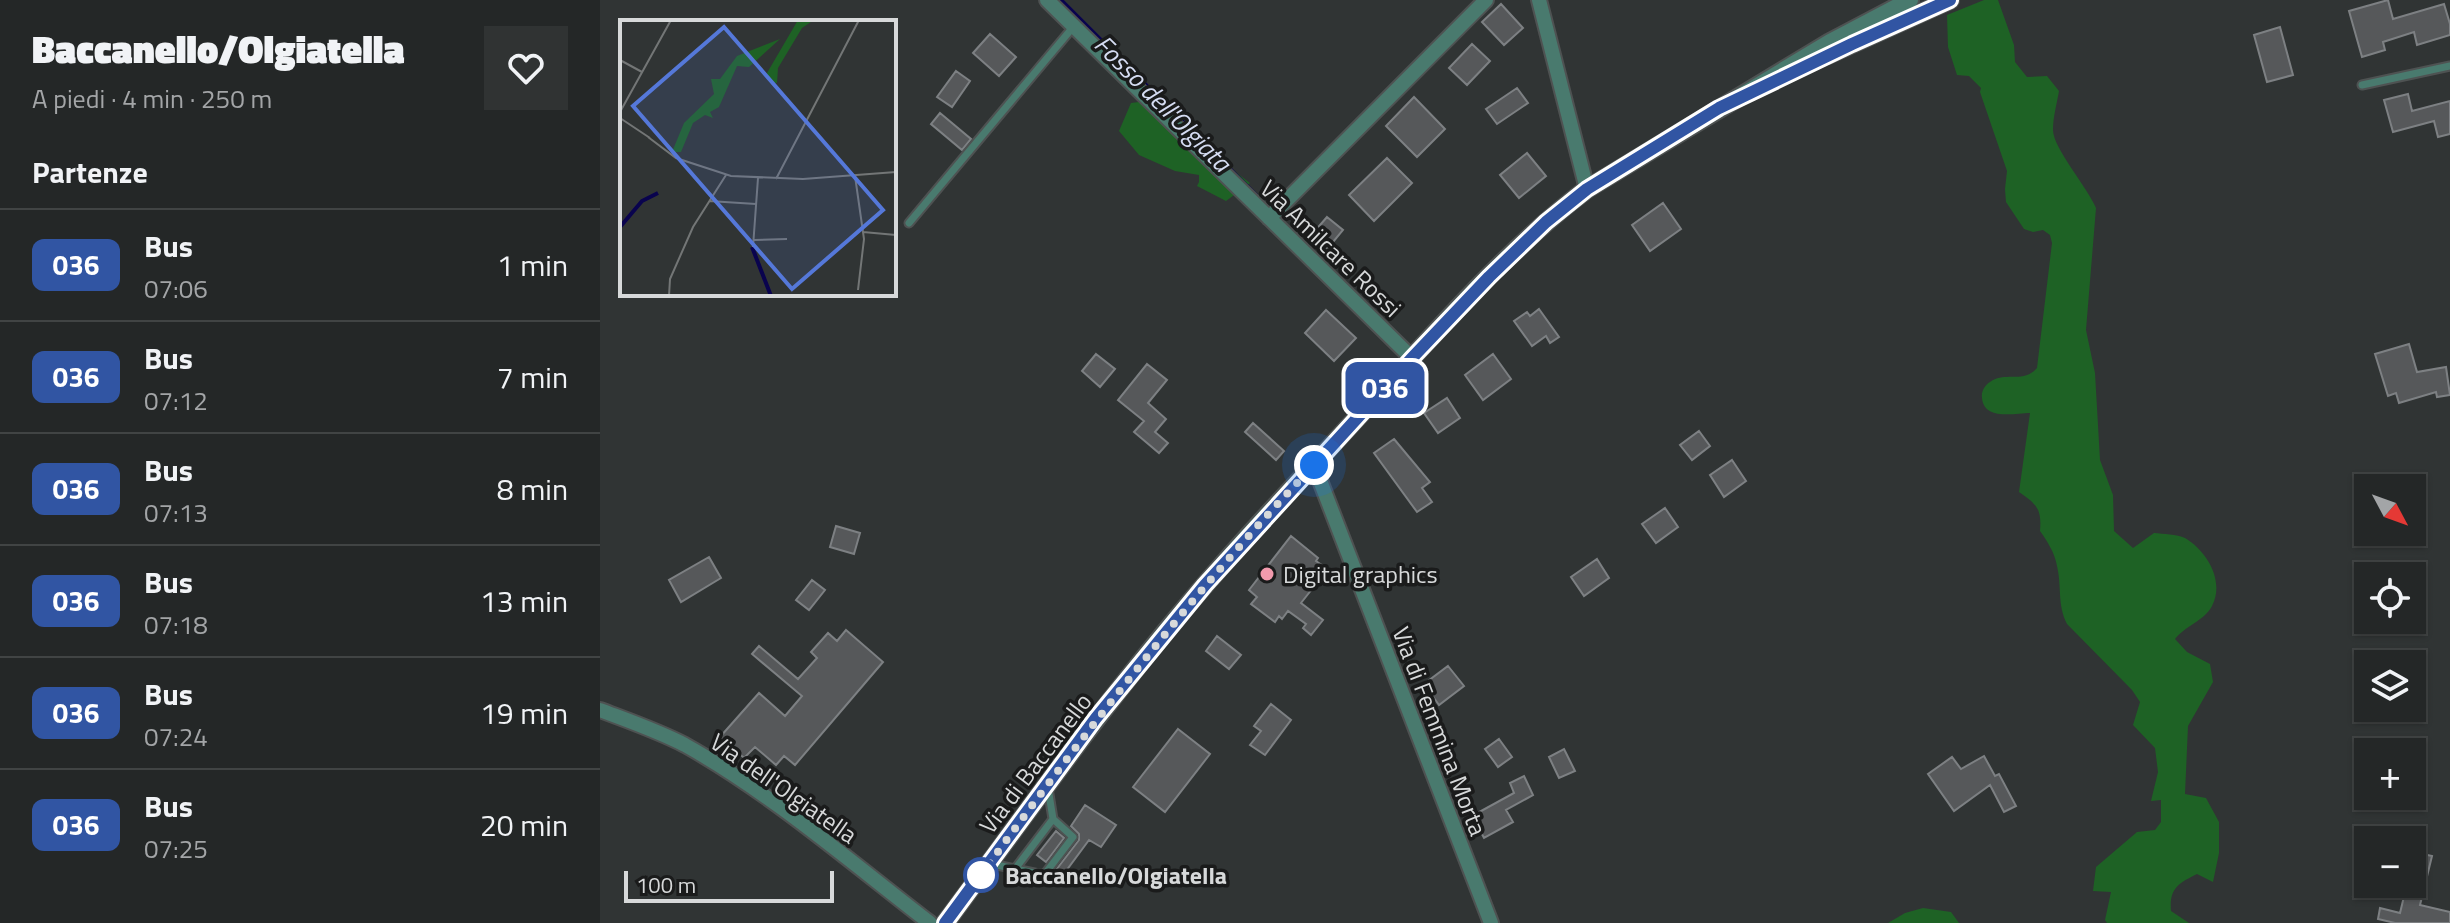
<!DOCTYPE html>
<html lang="it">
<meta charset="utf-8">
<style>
:root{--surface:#242727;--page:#303333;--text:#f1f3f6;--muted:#a3a5a7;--line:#414444}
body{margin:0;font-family:"Titillium Web",sans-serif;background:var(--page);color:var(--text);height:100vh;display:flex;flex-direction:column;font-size:30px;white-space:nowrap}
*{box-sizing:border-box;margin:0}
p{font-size:26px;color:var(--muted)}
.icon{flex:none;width:44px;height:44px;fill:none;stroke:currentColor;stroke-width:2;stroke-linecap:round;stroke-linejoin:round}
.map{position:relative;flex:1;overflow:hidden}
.side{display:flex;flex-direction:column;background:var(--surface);width:600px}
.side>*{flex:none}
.badge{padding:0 16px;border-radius:12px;font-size:28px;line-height:52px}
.needle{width:52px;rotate:131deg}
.fabs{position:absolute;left:1754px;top:474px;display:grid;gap:16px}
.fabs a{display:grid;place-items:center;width:72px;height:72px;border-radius:0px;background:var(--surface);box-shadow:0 2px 6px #0004,0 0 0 2px var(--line);font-size:40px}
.scale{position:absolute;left:24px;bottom:20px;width:210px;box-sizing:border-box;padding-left:8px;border:4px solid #d7d9da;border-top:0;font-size:22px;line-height:28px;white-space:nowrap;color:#d7d9da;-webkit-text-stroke:6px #1a1b1b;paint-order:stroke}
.you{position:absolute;width:40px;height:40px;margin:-20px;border:6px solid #fff;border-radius:50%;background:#1a73e8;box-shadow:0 0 0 12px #1a73e833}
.map>.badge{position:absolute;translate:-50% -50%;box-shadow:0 0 0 4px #fff}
h2{padding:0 32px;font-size:30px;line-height:72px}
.round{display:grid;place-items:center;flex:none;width:84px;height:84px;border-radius:0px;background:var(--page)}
.overview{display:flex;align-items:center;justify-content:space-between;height:136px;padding:0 32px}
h1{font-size:38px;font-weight:800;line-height:60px}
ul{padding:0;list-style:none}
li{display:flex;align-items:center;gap:24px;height:112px;padding:0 32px;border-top:2px solid var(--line)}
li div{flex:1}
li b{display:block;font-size:30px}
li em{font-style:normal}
li .badge{min-width:88px;font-weight:700;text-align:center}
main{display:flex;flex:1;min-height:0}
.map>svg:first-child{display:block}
</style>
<main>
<section class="side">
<div class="overview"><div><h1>Baccanello/Olgiatella</h1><p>A piedi · 4 min · 250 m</p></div><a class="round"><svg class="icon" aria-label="heart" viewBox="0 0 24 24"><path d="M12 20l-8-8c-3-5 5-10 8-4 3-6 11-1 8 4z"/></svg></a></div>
<h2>Partenze</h2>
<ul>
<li><span class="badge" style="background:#3155a3;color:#fff">036</span><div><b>Bus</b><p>07:06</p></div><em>1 min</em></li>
<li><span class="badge" style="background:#3155a3;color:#fff">036</span><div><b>Bus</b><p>07:12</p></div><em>7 min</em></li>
<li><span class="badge" style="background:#3155a3;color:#fff">036</span><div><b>Bus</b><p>07:13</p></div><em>8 min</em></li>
<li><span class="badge" style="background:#3155a3;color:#fff">036</span><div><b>Bus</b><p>07:18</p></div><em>13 min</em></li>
<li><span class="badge" style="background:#3155a3;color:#fff">036</span><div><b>Bus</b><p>07:24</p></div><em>19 min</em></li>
<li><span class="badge" style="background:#3155a3;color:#fff">036</span><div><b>Bus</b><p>07:25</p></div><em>20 min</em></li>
</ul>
</section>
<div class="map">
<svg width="1850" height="923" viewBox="0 0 1850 923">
<rect width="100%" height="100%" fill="#303434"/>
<path fill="#1e6225" d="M 1384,0 L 1398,0 L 1414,45 L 1415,62 L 1427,77 L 1447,76 L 1459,91 C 1457,103 1453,117 1453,130 C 1453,148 1488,188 1496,208 L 1486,330 L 1495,373 L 1500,460 L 1513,495 L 1514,531 L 1533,548 L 1554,533 C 1563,534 1577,534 1585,538 C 1607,551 1625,581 1612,606 C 1604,621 1585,626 1575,639 L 1587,652 L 1610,664 L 1613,682 L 1588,726 L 1585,794 L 1606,798 L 1619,822 L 1619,853 L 1613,882 L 1597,874 C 1579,883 1569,888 1571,911 L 1589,923 L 1507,923 L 1505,920 L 1511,892 L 1493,891 L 1496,867 L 1537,832 L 1555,830 L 1561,822 L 1561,800 L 1551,801 L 1558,772 L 1555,748 L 1533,725 L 1540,702 L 1532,690 L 1467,624 C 1457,604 1462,587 1457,566 C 1455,553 1447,541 1440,531 C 1442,508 1436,504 1419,492 L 1430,413 C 1415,413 1384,421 1382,398 C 1381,391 1385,385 1390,382 C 1405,371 1424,384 1437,368 L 1452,243 L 1450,235 L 1443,230 L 1433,232 L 1424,229 L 1406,202 L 1405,189 L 1407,171 L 1380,92 L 1381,88 L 1369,76 L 1357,75 L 1348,47 L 1347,15 Z
M 554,100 L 574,113 L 594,141 L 650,183 L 626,201 L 597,186 L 599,182 L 599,175 L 575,171 L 539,155 L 519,131 L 531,103 Z
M 1323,908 L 1351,912 L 1359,923 L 1288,923 L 1305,913 Z"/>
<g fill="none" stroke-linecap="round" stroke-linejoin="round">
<path stroke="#09034e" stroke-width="4" d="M 461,0 L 656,195"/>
</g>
<path fill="#56585a" stroke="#7d8083" stroke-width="2" d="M 1788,0 L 1793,19 L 1844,4 L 1850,24 L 1850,35 L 1817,45 L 1814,32 L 1783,42 L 1785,50 L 1762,57 L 1749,11 Z
M 901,4 L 923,28 L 904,45 L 882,22 Z
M 1680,27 L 1693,75 L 1667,82 L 1654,35 Z
M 390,34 L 416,57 L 399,76 L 373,53 Z
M 872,44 L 890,61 L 867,85 L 849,68 Z
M 356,71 L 370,81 L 352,107 L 337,97 Z
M 917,88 L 928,103 L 897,124 L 886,109 Z
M 1808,94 L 1812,111 L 1850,101 L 1850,134 L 1838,137 L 1834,121 L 1793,132 L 1784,100 Z
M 814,97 L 845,129 L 817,157 L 786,126 Z
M 340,113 L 371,139 L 362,150 L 331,124 Z
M 927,153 L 946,176 L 919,198 L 900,175 Z
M 787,158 L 812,183 L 774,221 L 749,195 Z
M 1063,203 L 1081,229 L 1050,251 L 1032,225 Z
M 727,217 L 743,230 L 724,253 L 708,239 Z
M 939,309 L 959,337 L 950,343 L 946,336 L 932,346 L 914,321 L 927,312 L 930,316 Z
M 726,310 L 756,338 L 734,361 L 705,333 Z
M 1809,344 L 1817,372 L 1846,367 L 1850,395 L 1837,397 L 1836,392 L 1799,403 L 1796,393 L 1788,396 L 1775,354 Z
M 496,354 L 515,369 L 500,387 L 482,371 Z
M 893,354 L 911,379 L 883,400 L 865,375 Z
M 547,364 L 567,380 L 548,403 L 566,419 L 555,432 L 568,443 L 559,453 L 534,432 L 544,421 L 518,400 Z
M 847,398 L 860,418 L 838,433 L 824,413 Z
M 653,423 L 684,451 L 676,460 L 645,432 Z
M 1099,431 L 1110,446 L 1092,460 L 1080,445 Z
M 794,439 L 830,482 L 822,488 L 832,502 L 817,512 L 774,453 Z
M 1132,460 L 1146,481 L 1124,497 L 1110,475 Z
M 1065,508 L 1078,527 L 1056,543 L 1042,524 Z
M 236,526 L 260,533 L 254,554 L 230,547 Z
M 691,536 L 718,558 L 716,561 L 723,566 L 719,570 L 724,574 L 701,603 L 723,620 L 711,635 L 703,628 L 706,624 L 688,611 L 682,619 L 679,616 L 675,622 L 651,604 L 657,597 L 649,590 Z
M 109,557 L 121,578 L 81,602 L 69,580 Z
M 997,559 L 1009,578 L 984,596 L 971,577 Z
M 212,580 L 225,590 L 209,610 L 196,600 Z
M 246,630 L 283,662 L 195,765 L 184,756 L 176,765 L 155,747 L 144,758 L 120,737 L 159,693 L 185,716 L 202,696 L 152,654 L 159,646 L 198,679 L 217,658 L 211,652 L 228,633 L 237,641 Z
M 617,636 L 641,655 L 629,669 L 606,651 Z
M 848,666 L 864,686 L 839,705 L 824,684 Z
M 671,704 L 691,720 L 665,755 L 650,745 L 661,731 L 654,726 Z
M 578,729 L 610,754 L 565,812 L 533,787 Z
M 899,739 L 912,757 L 898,767 L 885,749 Z
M 964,749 L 975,771 L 959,778 L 949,757 Z
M 1384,756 L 1395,776 L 1399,774 L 1416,806 L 1404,812 L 1390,785 L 1354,811 L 1328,774 L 1352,757 L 1361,769 Z
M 924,776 L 933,795 L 906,810 L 913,822 L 884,838 L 872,816 L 914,793 L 910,783 Z
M 485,805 L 516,825 L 501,847 L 489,840 L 463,875 L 456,870 L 479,840 L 479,834 L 471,826 Z
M 456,831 L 464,838 L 446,862 L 437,855 Z
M 1814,852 L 1832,856 L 1820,905 L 1850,912 L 1850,923 L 1795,923 L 1778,919 L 1780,908 L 1800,913 L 1807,884 L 1812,884 Z
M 1756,867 L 1768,868 L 1765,897 L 1753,896 Z"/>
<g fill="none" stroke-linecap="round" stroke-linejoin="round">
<g stroke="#4e5252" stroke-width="11">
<path id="service" d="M 1762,85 L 1850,66
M 309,223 L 474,26
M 392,864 L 444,875 L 473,837 L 453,819 L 448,788
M 415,869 L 453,819"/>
</g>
<g stroke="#4e5252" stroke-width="18">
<path id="minor" d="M 447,0 L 812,358
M 939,0 L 987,189
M 669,218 L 886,0
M 714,465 L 891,923
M 0,710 C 29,721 58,731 85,745 C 171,793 252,863 330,923"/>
</g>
<g stroke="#4e5252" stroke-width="20">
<path id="tertiary" d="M 1228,55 L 1350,0
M 345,923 C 421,821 495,716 576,619 C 637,545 703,477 767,407 C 837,331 905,251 987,189 L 1230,42 L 1310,0"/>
</g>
<use href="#service" stroke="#497a6e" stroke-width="7"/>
<use href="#minor" stroke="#497a6e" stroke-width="14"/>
<use href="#tertiary" stroke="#497a6e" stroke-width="16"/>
</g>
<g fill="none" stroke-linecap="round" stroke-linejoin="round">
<g stroke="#fff" stroke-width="18">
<path id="line" d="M 345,923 L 496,718 L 605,585 L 812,358 L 889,277 L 946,222 L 987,189 L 1119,108 L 1252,44 L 1350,0"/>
</g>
<use href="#line" stroke="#3155a3" stroke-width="12"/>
<path stroke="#d7d9da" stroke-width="8" stroke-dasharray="0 14.4" d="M 381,875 C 485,732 592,593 714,465"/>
</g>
<circle fill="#f29aad" stroke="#1a1b1b" stroke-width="3" cx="667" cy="574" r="8"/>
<circle fill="#fff" stroke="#3155a3" stroke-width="4" cx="381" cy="875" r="16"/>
<g text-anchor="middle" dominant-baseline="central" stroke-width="7" stroke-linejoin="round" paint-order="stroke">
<g font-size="24" fill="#d7d9da" stroke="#1a1b1b">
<text transform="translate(731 248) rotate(44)">Via Amilcare Rossi</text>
<text transform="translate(840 731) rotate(69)">Via di Femmina Morta</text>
<text transform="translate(435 763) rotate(-53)">Via di Baccanello</text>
<text transform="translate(184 788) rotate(35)">Via dell'Olgiatella</text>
</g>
<g font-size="24" fill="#d7d9da" stroke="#1a1b1b" text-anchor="start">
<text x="683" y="574">Digital graphics</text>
</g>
<g font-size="24" font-weight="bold" fill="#d7d9da" stroke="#1a1b1b" text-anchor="start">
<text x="405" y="875">Baccanello/Olgiatella</text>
</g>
<g font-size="26" font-style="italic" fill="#d5dcf2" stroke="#1a1b1b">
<text transform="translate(563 103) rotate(45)">Fosso dell'Olgiata</text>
</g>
</g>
<g transform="translate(20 20)">
<rect width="276" height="276" fill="#303434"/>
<path d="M 178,0 L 194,0 L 182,8 L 158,48 L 157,63 L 150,62 L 147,53 ZM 160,19 L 129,47 L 117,46 L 99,87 L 90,92 L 93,98 L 85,95 L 73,103 L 61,132 L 52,132 L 64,103 L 94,74 L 91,59 L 100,59 L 117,36 Z" fill="#1e6225"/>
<path fill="none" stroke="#09034e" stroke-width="4" d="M 0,207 L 22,181 L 38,173M 132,227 L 151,276"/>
<path fill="none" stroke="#737676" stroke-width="2" d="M 0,40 L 22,52M 0,92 L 51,0M 0,98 L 30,118M 28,117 L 56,138 L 111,156 L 183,159 L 276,152M 235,156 L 244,219 L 238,270M 156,159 L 239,0M 89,181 L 136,184M 243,212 L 276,215M 134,220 L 167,219M 133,227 L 138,158M 49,276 L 50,259 L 73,207 L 106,155"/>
<path fill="#5578d9" fill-opacity="0.15" stroke="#5578d9" stroke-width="4" d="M 104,7 L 263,190 L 172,269 L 13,86 Z"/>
<rect width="276" height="276" fill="none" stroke="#d7d9da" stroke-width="4"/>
</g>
</svg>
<div class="fabs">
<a><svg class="needle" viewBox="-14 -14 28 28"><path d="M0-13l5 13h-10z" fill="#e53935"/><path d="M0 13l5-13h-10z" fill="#a3a5a7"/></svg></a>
<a><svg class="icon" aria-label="locate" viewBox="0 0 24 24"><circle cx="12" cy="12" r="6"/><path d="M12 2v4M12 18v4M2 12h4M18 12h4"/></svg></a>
<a><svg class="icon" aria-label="layers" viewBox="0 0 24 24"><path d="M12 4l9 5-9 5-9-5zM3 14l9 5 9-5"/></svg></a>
<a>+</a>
<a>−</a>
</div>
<div class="scale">100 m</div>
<div class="you" style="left:714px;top:465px"></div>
<b class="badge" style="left:785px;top:388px;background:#3155a3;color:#fff">036</b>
</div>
</main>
